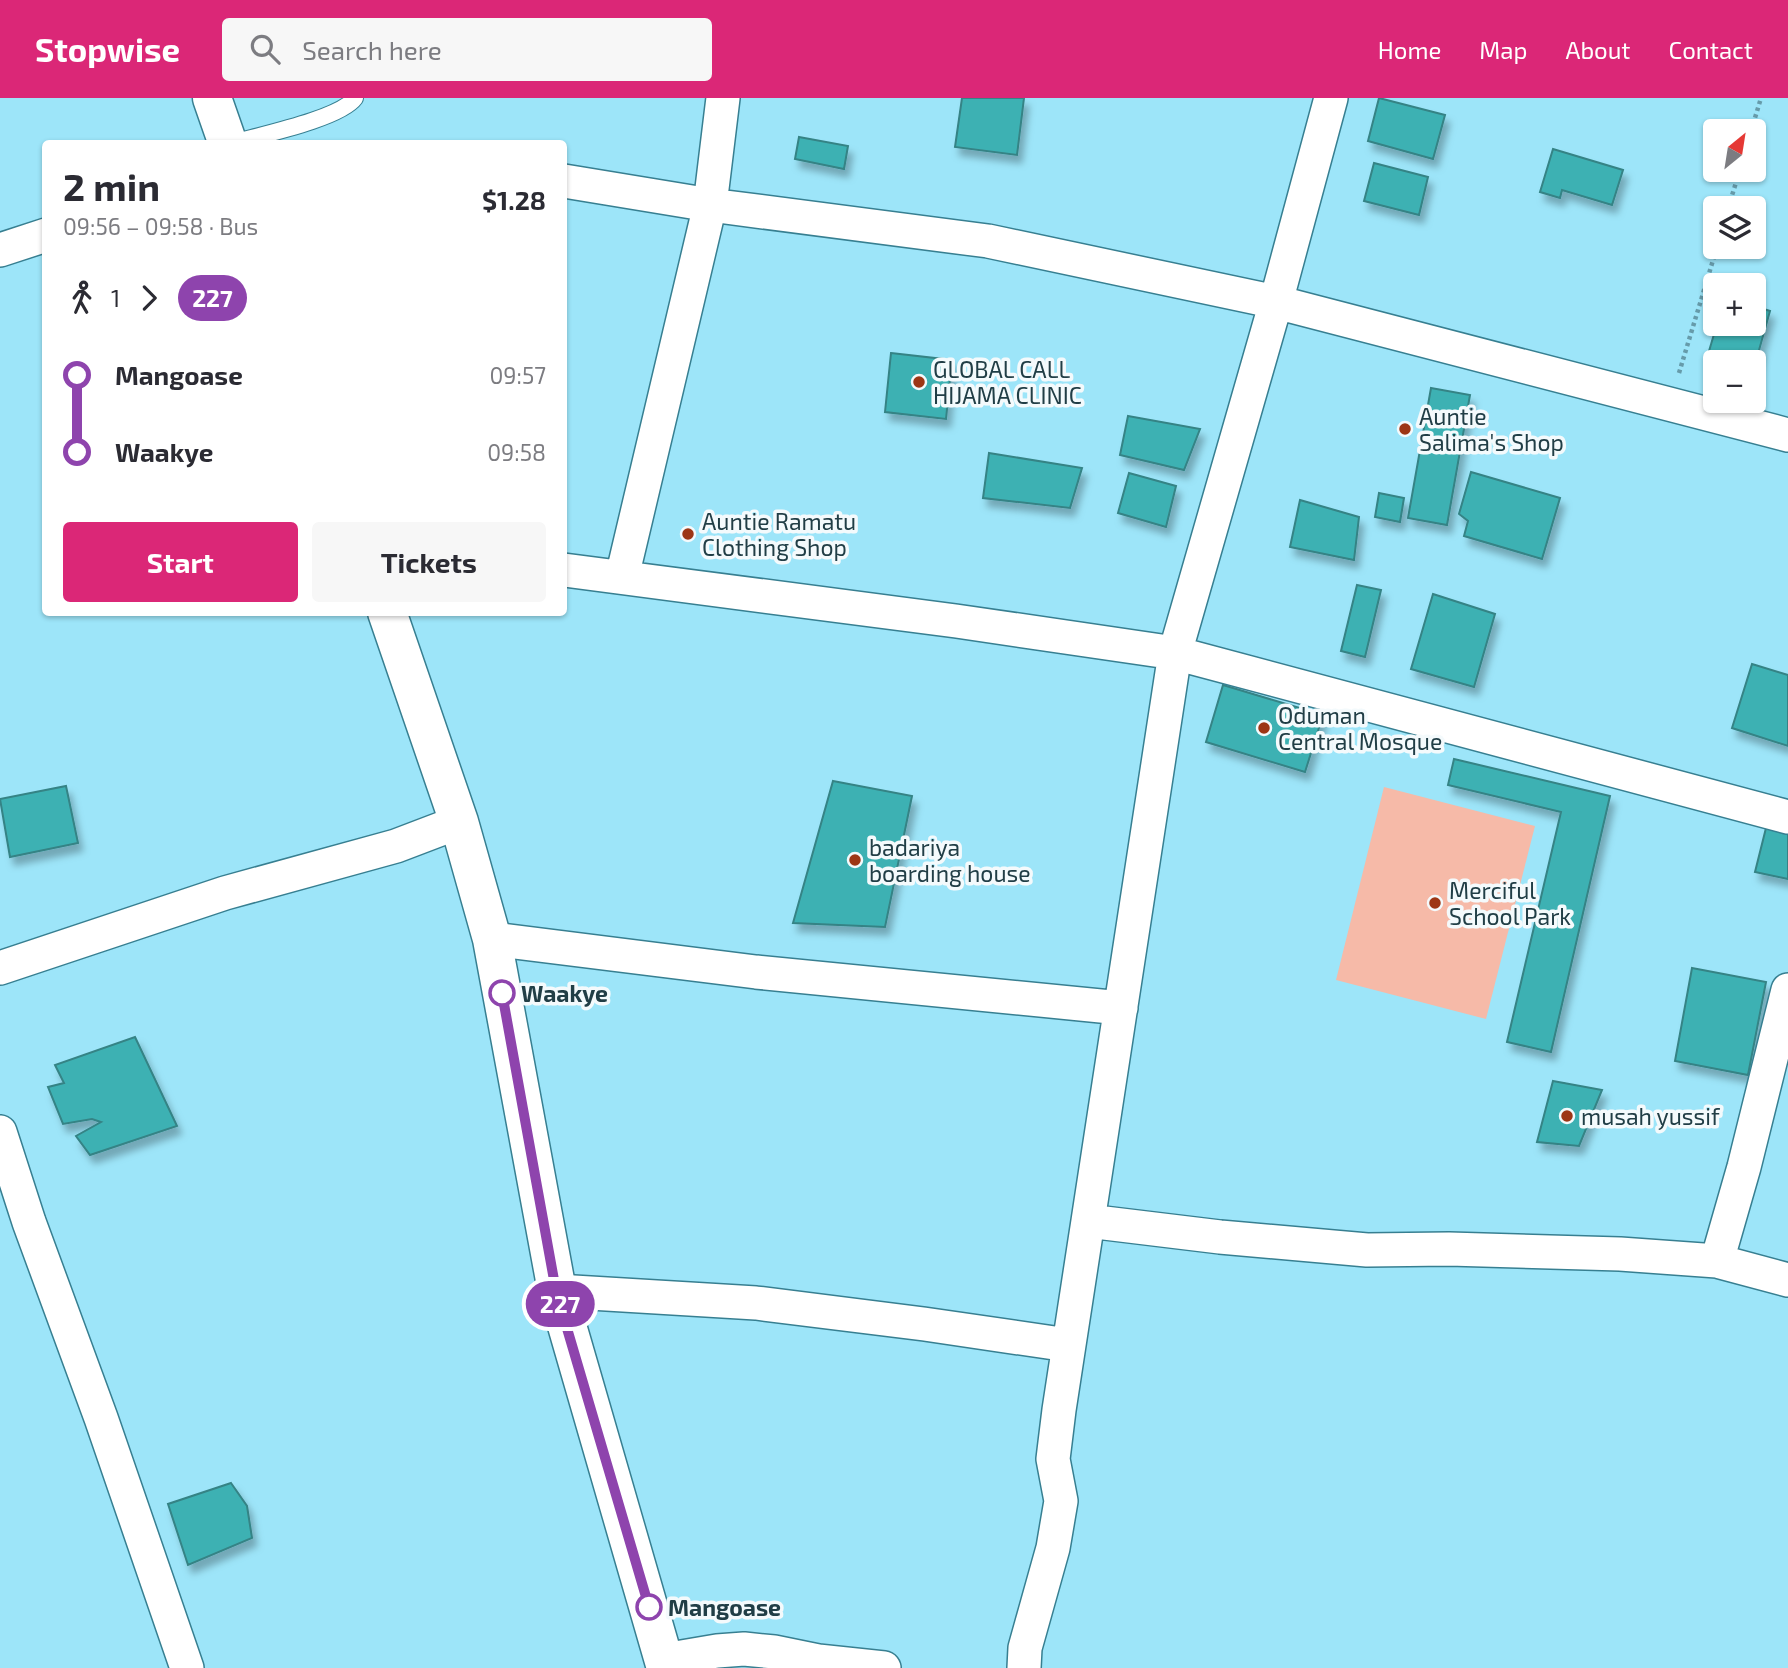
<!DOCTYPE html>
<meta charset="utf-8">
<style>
:root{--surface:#fff;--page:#f7f7f7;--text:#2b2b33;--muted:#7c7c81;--accent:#db2777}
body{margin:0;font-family:"Exo 2",sans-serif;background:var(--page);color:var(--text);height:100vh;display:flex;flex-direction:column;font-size:26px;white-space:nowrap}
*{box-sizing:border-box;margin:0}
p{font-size:23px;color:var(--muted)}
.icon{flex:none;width:38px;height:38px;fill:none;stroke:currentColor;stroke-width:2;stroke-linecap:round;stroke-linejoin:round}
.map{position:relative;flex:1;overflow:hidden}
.drawer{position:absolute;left:42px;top:42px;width:525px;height:476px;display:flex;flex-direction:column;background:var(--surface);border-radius:7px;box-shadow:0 2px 5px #0004}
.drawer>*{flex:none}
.badge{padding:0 14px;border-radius:23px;font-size:24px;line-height:46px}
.needle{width:46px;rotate:30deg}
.buttons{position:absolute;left:1703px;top:21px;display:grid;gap:14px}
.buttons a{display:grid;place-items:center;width:63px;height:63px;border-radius:7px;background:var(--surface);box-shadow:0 2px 5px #0004;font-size:35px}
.map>.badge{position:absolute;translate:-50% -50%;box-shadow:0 0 0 4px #fff}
.legs{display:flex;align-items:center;gap:10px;height:77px;padding:0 21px;font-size:23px}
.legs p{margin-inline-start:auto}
.overview{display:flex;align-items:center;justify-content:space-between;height:119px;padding:0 21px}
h1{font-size:38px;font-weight:700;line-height:52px}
.primary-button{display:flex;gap:14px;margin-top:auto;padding:14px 21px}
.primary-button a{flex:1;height:80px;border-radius:7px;background:var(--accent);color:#fff;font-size:28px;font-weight:700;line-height:80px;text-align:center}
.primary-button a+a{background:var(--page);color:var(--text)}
ul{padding:0 21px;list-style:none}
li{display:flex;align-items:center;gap:24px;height:77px;font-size:26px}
li i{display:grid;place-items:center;width:10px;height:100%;margin:0 9px;background:currentColor}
li i::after{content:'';width:18px;height:18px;margin:-9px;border:5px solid;border-radius:50%;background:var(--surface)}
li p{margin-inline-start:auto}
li:first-child i{background:linear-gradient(#0000 50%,currentColor 0)}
li:last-child i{background:linear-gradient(currentColor 50%,#0000 0)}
header{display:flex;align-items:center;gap:42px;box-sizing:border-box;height:98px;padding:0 35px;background:var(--accent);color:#fff}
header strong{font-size:33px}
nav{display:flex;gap:38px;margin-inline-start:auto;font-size:24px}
.search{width:490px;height:63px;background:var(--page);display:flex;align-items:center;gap:18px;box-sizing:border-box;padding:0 24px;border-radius:7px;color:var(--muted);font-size:26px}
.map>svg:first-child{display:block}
</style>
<header>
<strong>Stopwise</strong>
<div class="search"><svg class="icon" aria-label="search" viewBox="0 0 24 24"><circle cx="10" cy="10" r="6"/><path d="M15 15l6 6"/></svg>Search here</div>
<nav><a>Home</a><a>Map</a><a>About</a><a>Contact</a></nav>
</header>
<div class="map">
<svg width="1788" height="1570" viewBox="0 0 1788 1570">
<defs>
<filter id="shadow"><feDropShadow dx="4.5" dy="8" stdDeviation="3.5" flood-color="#0004"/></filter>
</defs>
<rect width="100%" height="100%" fill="#9de5f9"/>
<path fill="#f6baa8" d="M 1384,689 L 1535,728 L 1486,921 L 1336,882 Z"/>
<path fill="#3eb1b3" stroke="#358385" stroke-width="2" filter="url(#shadow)" d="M 962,0 L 1024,0 L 1017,57 L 955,49 Z
M 1379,0 L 1445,17 L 1433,61 L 1368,43 Z
M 799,39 L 848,48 L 844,71 L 795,61 Z
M 1553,51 L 1623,72 L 1612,107 L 1562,92 L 1560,100 L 1540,94 Z
M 1374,65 L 1428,79 L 1419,117 L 1364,103 Z
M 1754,208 L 1770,213 L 1754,270 L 1754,264 L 1723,264 L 1707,260 L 1717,226 L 1754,226 Z
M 891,255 L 952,262 L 946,321 L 885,314 Z
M 1431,290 L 1470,297 L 1447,427 L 1408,420 Z
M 1128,318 L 1200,331 L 1184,372 L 1120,357 Z
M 989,355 L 1082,370 L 1070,410 L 983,400 Z
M 1471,374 L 1560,400 L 1542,461 L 1464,438 L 1468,423 L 1459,416 Z
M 1129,375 L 1176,388 L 1166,429 L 1118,415 Z
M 1379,395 L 1404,400 L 1400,424 L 1375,419 Z
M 1300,402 L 1359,419 L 1354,462 L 1290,449 Z
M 1357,487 L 1381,492 L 1365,559 L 1341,553 Z
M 1433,496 L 1495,516 L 1474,589 L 1411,571 Z
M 1752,566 L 1788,577 L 1788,648 L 1732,630 Z
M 1223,587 L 1323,617 L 1305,674 L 1206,644 Z
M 1454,661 L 1610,698 L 1551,954 L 1507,944 L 1561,714 L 1448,687 Z
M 833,683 L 912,698 L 885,829 L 793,825 Z
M 66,688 L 78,745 L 10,759 L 0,701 Z
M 1766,730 L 1788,735 L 1788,781 L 1755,774 Z
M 1692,870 L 1766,884 L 1748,977 L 1675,963 Z
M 135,939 L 177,1028 L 90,1057 L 76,1038 L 101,1024 L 92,1021 L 63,1026 L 48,989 L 64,985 L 55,967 Z
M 1553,983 L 1602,992 L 1579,1048 L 1537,1044 Z
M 231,1385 L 247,1408 L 252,1440 L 188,1467 L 168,1406 Z"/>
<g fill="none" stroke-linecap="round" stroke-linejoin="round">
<g stroke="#377f91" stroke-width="18">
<path id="lane" d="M 229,46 C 256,38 340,21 355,0"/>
</g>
<g stroke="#377f91" stroke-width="36">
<path id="street" d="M 564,83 L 710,107 L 988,143 L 1276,204 L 1788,337
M 0,152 L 46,137
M 564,472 L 956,523 L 1175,555 L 1276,204 L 1331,0
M 622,479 L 710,107 L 723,0
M 1788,719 L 1175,555 L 1088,1123 L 1220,1139 L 1367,1152 L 1449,1151 L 1620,1156 L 1717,1163 L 1744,1069 L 1788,892
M 492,841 L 756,874 L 1121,910
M 0,870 L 225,795 L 396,748 L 459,724
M 0,1034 L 29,1124 L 101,1320 L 187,1570
M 1717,1163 L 1788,1182
M 557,1193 L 756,1205 L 924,1226 L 1068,1247
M 664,1562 L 717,1553 L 744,1551 L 774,1554 L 818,1563 L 884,1570
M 1024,1570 L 1025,1550 L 1053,1450 L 1061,1403 L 1053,1361 L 1059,1312 L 1088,1123"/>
</g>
<g stroke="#377f91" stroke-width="41">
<path id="secondary" d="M 212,0 L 228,46
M 387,514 L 459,724 L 492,841 L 557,1193 L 666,1570"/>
</g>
<path stroke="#669baa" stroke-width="4.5" stroke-dasharray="3.5 3.5" stroke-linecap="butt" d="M 1751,33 L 1761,0
M 1728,110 L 1740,72
M 1679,275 L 1717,149"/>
<use href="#lane" stroke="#fff" stroke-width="16"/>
<use href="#street" stroke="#fff" stroke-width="33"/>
<use href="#secondary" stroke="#fff" stroke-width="38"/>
</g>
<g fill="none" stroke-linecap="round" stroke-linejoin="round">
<g stroke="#fff" stroke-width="16">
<path id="line-1" d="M 502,895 L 556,1193 L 649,1509"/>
</g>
<use href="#line-1" stroke="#8e44ad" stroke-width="10"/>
</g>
<g fill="#9d3615" stroke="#f4fafc" stroke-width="2.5">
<circle cx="919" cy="284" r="7"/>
<circle cx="1405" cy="331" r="7"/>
<circle cx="688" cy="436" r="7"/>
<circle cx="1264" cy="630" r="7"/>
<circle cx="855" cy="762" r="7"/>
<circle cx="1435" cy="805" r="7"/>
<circle cx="1567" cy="1018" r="7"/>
</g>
<g fill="#fff" stroke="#8e44ad" stroke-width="3.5">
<circle cx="502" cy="895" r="12"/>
<circle cx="649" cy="1509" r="12"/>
</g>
<g text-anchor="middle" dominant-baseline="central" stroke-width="7" stroke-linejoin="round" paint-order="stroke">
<g font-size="23" fill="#213e46" stroke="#f4fafc" text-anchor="start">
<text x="933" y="271">GLOBAL CALL<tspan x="933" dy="26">HIJAMA CLINIC</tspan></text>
<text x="1419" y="318">Auntie<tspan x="1419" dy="26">Salima's Shop</tspan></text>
<text x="702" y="423">Auntie Ramatu<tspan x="702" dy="26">Clothing Shop</tspan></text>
<text x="1278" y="617">Oduman<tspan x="1278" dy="26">Central Mosque</tspan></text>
<text x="869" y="749">badariya<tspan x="869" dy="26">boarding house</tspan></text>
<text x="1449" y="792">Merciful<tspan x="1449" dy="26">School Park</tspan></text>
<text x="1581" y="1018">musah yussif</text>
</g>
<g font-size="23" font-weight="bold" fill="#213e46" stroke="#f4fafc" text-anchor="start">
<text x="521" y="895">Waakye</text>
<text x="668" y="1509">Mangoase</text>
</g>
</g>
</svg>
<div class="buttons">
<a><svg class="needle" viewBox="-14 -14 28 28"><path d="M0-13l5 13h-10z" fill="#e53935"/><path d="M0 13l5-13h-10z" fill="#7c7c81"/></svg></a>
<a><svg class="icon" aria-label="layers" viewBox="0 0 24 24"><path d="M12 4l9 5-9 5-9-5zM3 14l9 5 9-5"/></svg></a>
<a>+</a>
<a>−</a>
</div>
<b class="badge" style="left:560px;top:1206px;background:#8e44ad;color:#fff">227</b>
<section class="drawer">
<div class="overview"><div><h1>2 min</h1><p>09:56 – 09:58 · Bus</p></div><b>$1.28</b></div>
<div class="legs"><svg class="icon" aria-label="walk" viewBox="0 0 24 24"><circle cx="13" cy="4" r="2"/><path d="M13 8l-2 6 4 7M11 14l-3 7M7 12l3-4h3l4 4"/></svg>1<svg class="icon" aria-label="forward" viewBox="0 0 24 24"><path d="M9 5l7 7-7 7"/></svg><b class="badge" style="background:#8e44ad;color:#fff">227</b></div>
<ul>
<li><i style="color:#8e44ad"></i><b>Mangoase</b><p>09:57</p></li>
<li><i style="color:#8e44ad"></i><b>Waakye</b><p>09:58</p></li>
</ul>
<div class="primary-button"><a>Start</a><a>Tickets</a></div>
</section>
</div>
